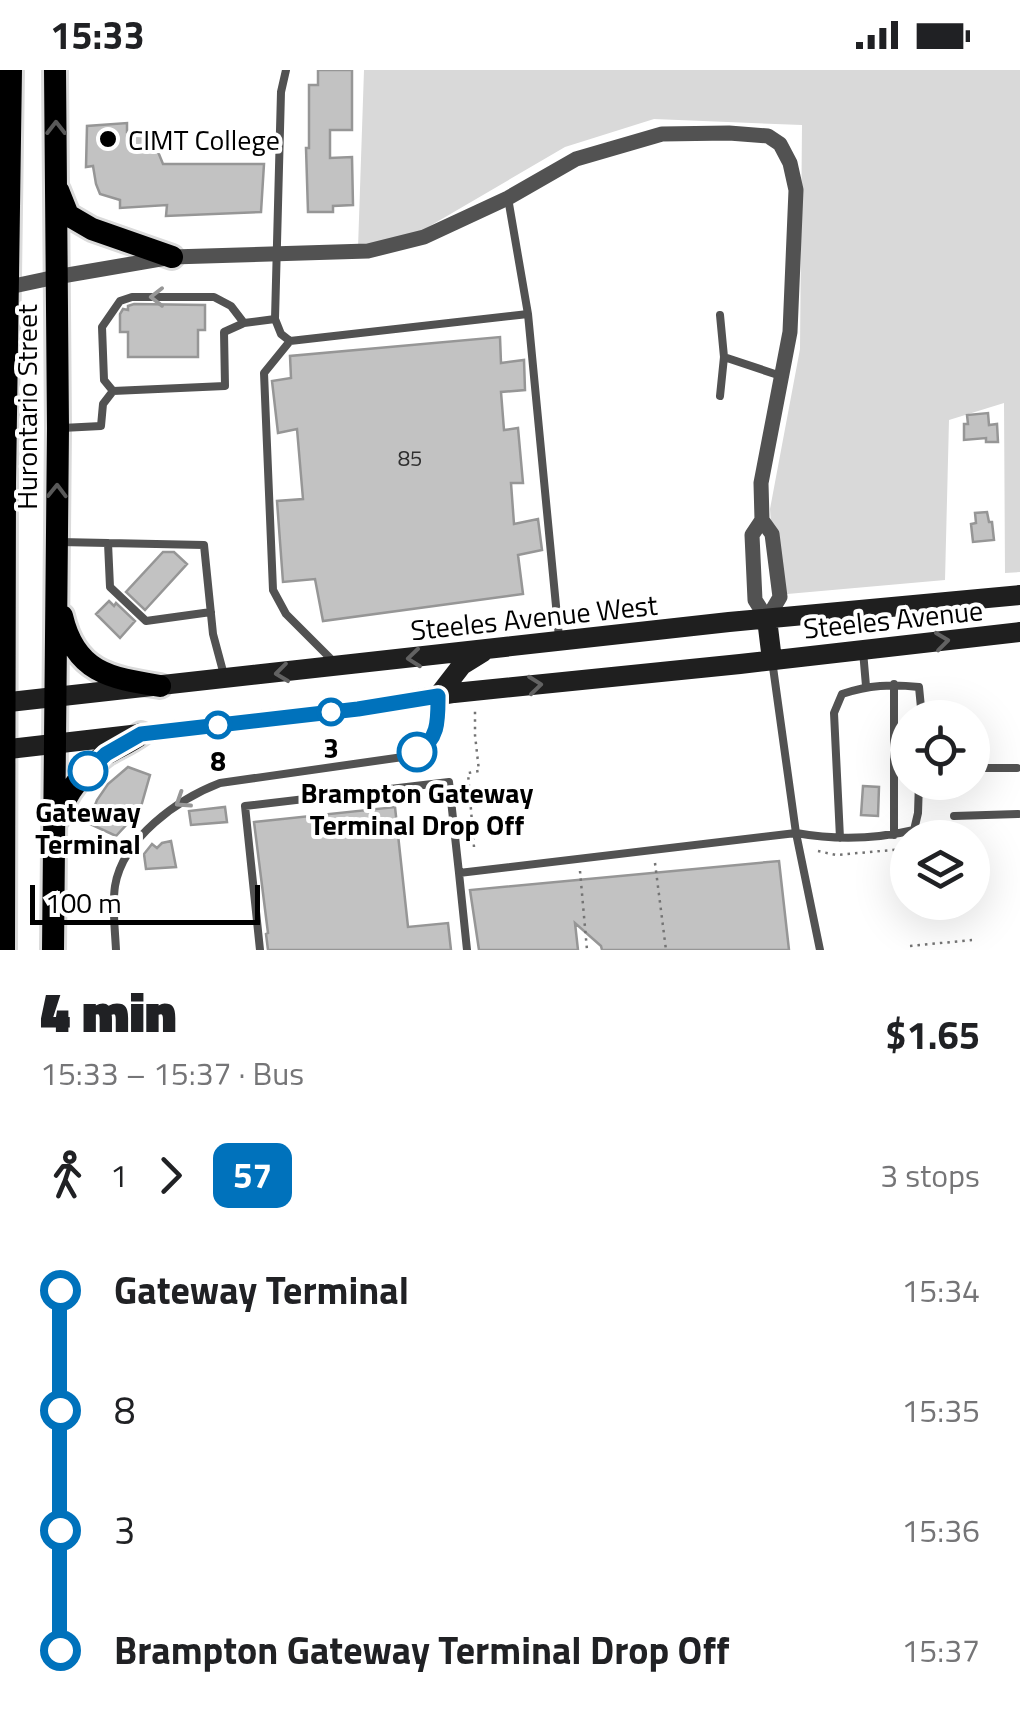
<!DOCTYPE html>
<meta charset="utf-8">
<style>
:root{--surface:#fff;--page:#f2f2f2;--text:#202124;--muted:#757577}
body{margin:0;font-family:"Titillium Web",sans-serif;background:var(--page);color:var(--text);height:100vh;display:flex;flex-direction:column;font-size:38px;white-space:nowrap}
*{box-sizing:border-box;margin:0}
p{font-size:32px;color:var(--muted)}
.icon{flex:none;width:55px;height:55px;fill:none;stroke:currentColor;stroke-width:2;stroke-linecap:round;stroke-linejoin:round}
.map{position:relative;height:880px;overflow:hidden}
.details{display:flex;flex-direction:column;background:var(--surface);flex:1}
.details>*{flex:none}
.badge{padding:0 20px;border-radius:15px;font-size:35px;line-height:65px}
.fabs{position:absolute;left:890px;top:630px;display:grid;gap:20px}
.fabs a{display:grid;place-items:center;width:100px;height:100px;border-radius:50%;background:var(--surface);box-shadow:0 10px 40px #0002;font-size:50px}
.scale{position:absolute;left:30px;bottom:25px;width:230px;box-sizing:border-box;padding-left:10px;border:5px solid #000;border-top:0;font-size:28px;line-height:35px;white-space:nowrap;color:#000;-webkit-text-stroke:8px #fff;paint-order:stroke}
.map>.badge{position:absolute;translate:-50% -50%;box-shadow:0 0 0 5px #fff}
.legs{display:flex;align-items:center;gap:15px;height:110px;padding:0 40px;font-size:32px}
.legs p{margin-inline-start:auto}
.overview{display:flex;align-items:center;justify-content:space-between;height:170px;padding:0 40px}
h1{font-size:55px;font-weight:800;line-height:75px}
ul{padding:0 40px;list-style:none}
li{display:flex;align-items:center;gap:35px;height:120px;font-size:38px}
li i{display:grid;place-items:center;width:15px;height:100%;margin:0 12px;background:currentColor}
li i::after{content:'';width:25px;height:25px;margin:-12px;border:8px solid;border-radius:50%;background:var(--surface)}
li p{margin-inline-start:auto}
li:first-child i{background:linear-gradient(#0000 50%,currentColor 0)}
li:last-child i{background:linear-gradient(currentColor 50%,#0000 0)}
.status{display:flex;justify-content:space-between;align-items:center;height:70px;padding:0 50px;background:var(--surface);direction:ltr}
.status svg{height:28px;fill:currentColor}
.map>svg:first-child{display:block}
</style>
<div class="status"><b>15:33</b><svg viewBox="0 0 49 12"><path d="M0 12V9h3v3zM5 12V6h3v6zM10 12V3h3v9zM15 12V0h3v12zM26 1h20v11H26zM47 4h2v5h-2z"/></svg></div>
<div class="map">
<svg width="1020" height="880" viewBox="0 0 1020 880">
<rect width="100%" height="100%" fill="#fff"/>
<path fill="#d9d9d9" d="M 364,0 L 1020,0 L 1020,502 L 1005,503 L 1004,333 L 949,350 L 945,510 L 776,525 L 770,439 L 800,279 L 802,55 L 654,49 L 565,77 L 411,167 L 358,178 Z"/>
<path fill="#c2c2c2" stroke="#969696" stroke-width="2.5" d="M 318,0 L 352,0 L 352,60 L 330,60 L 330,88 L 352,87 L 353,135 L 333,136 L 333,142 L 308,142 L 306,78 L 309,78 L 309,15 L 318,15 Z
M 127,53 L 127,62 L 144,63 L 154,72 L 163,94 L 264,94 L 261,142 L 166,146 L 167,135 L 120,138 L 120,130 L 100,124 L 96,114 L 93,96 L 86,97 L 87,56 Z
M 134,234 L 205,235 L 205,260 L 198,260 L 198,287 L 128,287 L 128,262 L 120,262 L 120,244 L 123,239 L 128,240 L 128,236 Z
M 500,267 L 501,293 L 524,290 L 525,320 L 501,322 L 504,360 L 518,358 L 523,413 L 511,413 L 514,454 L 538,449 L 542,480 L 518,485 L 523,524 L 323,551 L 315,509 L 283,512 L 277,431 L 303,429 L 297,359 L 278,363 L 272,311 L 291,308 L 290,286 Z
M 988,343 L 989,355 L 997,354 L 998,372 L 986,372 L 986,368 L 964,370 L 964,354 L 968,354 L 967,345 Z
M 987,442 L 989,452 L 992,452 L 994,470 L 973,472 L 971,454 L 976,453 L 975,443 Z
M 163,482 L 174,482 L 187,494 L 145,540 L 126,522 Z
M 109,531 L 114,536 L 116,533 L 135,551 L 120,568 L 96,544 Z
M 128,697 L 150,705 L 140,740 L 116,766 L 88,753 L 97,730 L 108,714 Z
M 863,716 L 879,717 L 878,746 L 861,745 Z
M 225,737 L 227,752 L 191,755 L 189,741 Z
M 395,737 L 408,857 L 448,853 L 451,880 L 268,880 L 266,864 L 268,863 L 254,752 Z
M 171,771 L 176,797 L 146,799 L 144,784 L 152,774 L 157,778 L 162,773 Z
M 779,791 L 789,880 L 602,880 L 601,876 L 575,853 L 578,880 L 479,880 L 470,820 Z"/>
<g fill="none" stroke-linecap="round" stroke-linejoin="round">
<g stroke="#dbdbdb" stroke-width="28">
<path id="primary" d="M 58,120 L 68,145 L 92,159 L 172,187
M 62,546 C 75,602 109,608 160,616
M 58,748 C 65,723 85,699 106,684 C 118,677 130,672 141,664
M 4,880 L 5,413 L 11,0
M 53,880 L 58,358 L 55,0"/>
</g>
<path stroke="#747474" stroke-width="2.5" stroke-dasharray="2.5 5" stroke-linecap="butt" d="M 900,774 L 908,782
M 474,777 L 468,703 L 479,701 L 475,665 L 475,641
M 818,781 L 836,785 L 904,779
M 655,793 L 666,880
M 580,801 L 587,880
M 910,876 L 972,870"/>
<path stroke="#525252" stroke-width="8" d="M 286,0 L 281,22 L 275,249 L 281,264 L 290,271 L 528,244 L 508,128
M 528,244 L 559,567
M 290,271 L 264,303 L 273,520 L 286,544 L 335,593
M 724,287 L 781,306
M 113,321 L 104,310 L 102,257 L 120,231 L 132,227 L 214,227 L 231,236 L 244,253
M 720,326 L 724,287 L 720,245
M 62,358 L 101,356 L 103,334 L 113,321 L 225,316 L 224,262 L 244,253 L 275,249
M 60,472 L 204,475 L 213,564 L 224,605
M 108,473 L 110,517 L 146,551 L 211,542
M 863,581 L 866,616
M 772,590 L 796,763 L 820,880
M 972,698 L 1017,698
M 954,746 L 1018,744
M 894,765 L 894,614
M 840,768 L 834,643 L 842,624 C 869,615 891,614 919,617 L 922,648
M 459,803 L 467,880
M 116,880 C 115,859 112,836 115,816 C 123,768 178,729 220,713 L 410,686 C 439,669 438,658 438,626
M 260,880 L 245,736 L 449,712 L 459,803 L 796,763 C 835,770 876,769 914,760 L 918,743 L 919,712"/>
<path stroke="#525252" stroke-width="15" d="M 9,217 L 56,207 L 172,187 L 368,181 L 424,167 L 508,128 L 576,89 L 662,64 L 729,63 L 768,66 L 780,74 L 790,93 L 796,120 L 790,262 L 761,413 L 762,450 L 752,465 L 755,530 L 767,549 L 780,527 L 772,464 L 762,450"/>
<path stroke="#1f1f1f" stroke-width="20" d="M 767,549 L 772,590
M 438,626 L 462,595 L 483,582
M 0,633 L 729,552 L 1020,525
M 0,680 L 358,639 L 454,623 L 740,594 L 1020,562"/>
<use href="#primary" stroke="#000" stroke-width="22"/>
</g>
<defs><path id="oneway-chevron" d="M-2-3.5L2.5 0L-2 3.5" fill="none" stroke-width="1.6" stroke-linecap="round" stroke-linejoin="round" transform="scale(2.5)"/></defs>
<g stroke="#595959">
<use href="#oneway-chevron" transform="translate(56 58) rotate(-90)"/>
<use href="#oneway-chevron" transform="translate(57 421) rotate(-89)"/>
</g>
<g stroke="#979797">
<use href="#oneway-chevron" transform="translate(157 227) rotate(-180)"/>
<use href="#oneway-chevron" transform="translate(182 731) rotate(147)"/>
</g>
<g stroke="#626262">
<use href="#oneway-chevron" transform="translate(942 571) rotate(-7)"/>
<use href="#oneway-chevron" transform="translate(414 588) rotate(174)"/>
<use href="#oneway-chevron" transform="translate(282 603) rotate(173)"/>
<use href="#oneway-chevron" transform="translate(535 615) rotate(-6)"/>
</g>
<g fill="none" stroke-linecap="round" stroke-linejoin="round">
<g stroke="#fff" stroke-width="22">
<path id="line-1" d="M 88,701 L 106,684 L 141,664 L 358,639 L 438,626 C 438,650 439,669 417,682"/>
</g>
<use href="#line-1" stroke="#0072bc" stroke-width="15"/>
</g>
<circle fill="#000" stroke="#fff" stroke-width="4" cx="108" cy="69" r="10"/>
<g fill="#fff" stroke="#0072bc" stroke-width="5">
<circle cx="331" cy="642" r="12"/>
<circle cx="218" cy="655" r="12"/>
<circle cx="417" cy="682" r="18"/>
<circle cx="88" cy="701" r="18"/>
</g>
<g text-anchor="middle" dominant-baseline="central" stroke-width="8" stroke-linejoin="round" paint-order="stroke">
<g font-size="22" fill="#303030">
<text x="410" y="388">85</text>
</g>
<g font-size="28" fill="#000" stroke="#fff" text-anchor="start">
<text x="128" y="69">CIMT College</text>
</g>
<g font-size="28" fill="#000" stroke="#fff">
<text transform="translate(26 337) rotate(-90)">Hurontario Street</text>
<text transform="translate(534 547) rotate(-6)">Steeles Avenue West</text>
<text transform="translate(893 549) rotate(-6)">Steeles Avenue</text>
</g>
<g font-size="28" font-weight="bold" fill="#000" stroke="#fff">
<text x="331" y="677">3</text>
<text x="218" y="690">8</text>
<text x="417" y="722">Brampton Gateway<tspan x="417" dy="32">Terminal Drop Off</tspan></text>
<text x="88" y="741">Gateway<tspan x="88" dy="32">Terminal</tspan></text>
</g>
</g>
</svg>
<div class="fabs">
<a><svg class="icon" aria-label="locate" viewBox="0 0 24 24"><circle cx="12" cy="12" r="6"/><path d="M12 2v4M12 18v4M2 12h4M18 12h4"/></svg></a>
<a><svg class="icon" aria-label="layers" viewBox="0 0 24 24"><path d="M12 4l9 5-9 5-9-5zM3 14l9 5 9-5"/></svg></a>
</div>
<div class="scale">100 m</div>
</div>
<section class="details">
<div class="overview"><div><h1>4 min</h1><p>15:33 – 15:37 · Bus</p></div><b>$1.65</b></div>
<div class="legs"><svg class="icon" aria-label="walk" viewBox="0 0 24 24"><circle cx="13" cy="4" r="2"/><path d="M13 8l-2 6 4 7M11 14l-3 7M7 12l3-4h3l4 4"/></svg>1<svg class="icon" aria-label="forward" viewBox="0 0 24 24"><path d="M9 5l7 7-7 7"/></svg><b class="badge" style="background:#0072bc;color:#fff">57</b><p>3 stops</p></div>
<ul>
<li><i style="color:#0072bc"></i><b>Gateway Terminal</b><p>15:34</p></li>
<li><i style="color:#0072bc"></i><span>8</span><p>15:35</p></li>
<li><i style="color:#0072bc"></i><span>3</span><p>15:36</p></li>
<li><i style="color:#0072bc"></i><b>Brampton Gateway Terminal Drop Off</b><p>15:37</p></li>
</ul>
</section>
